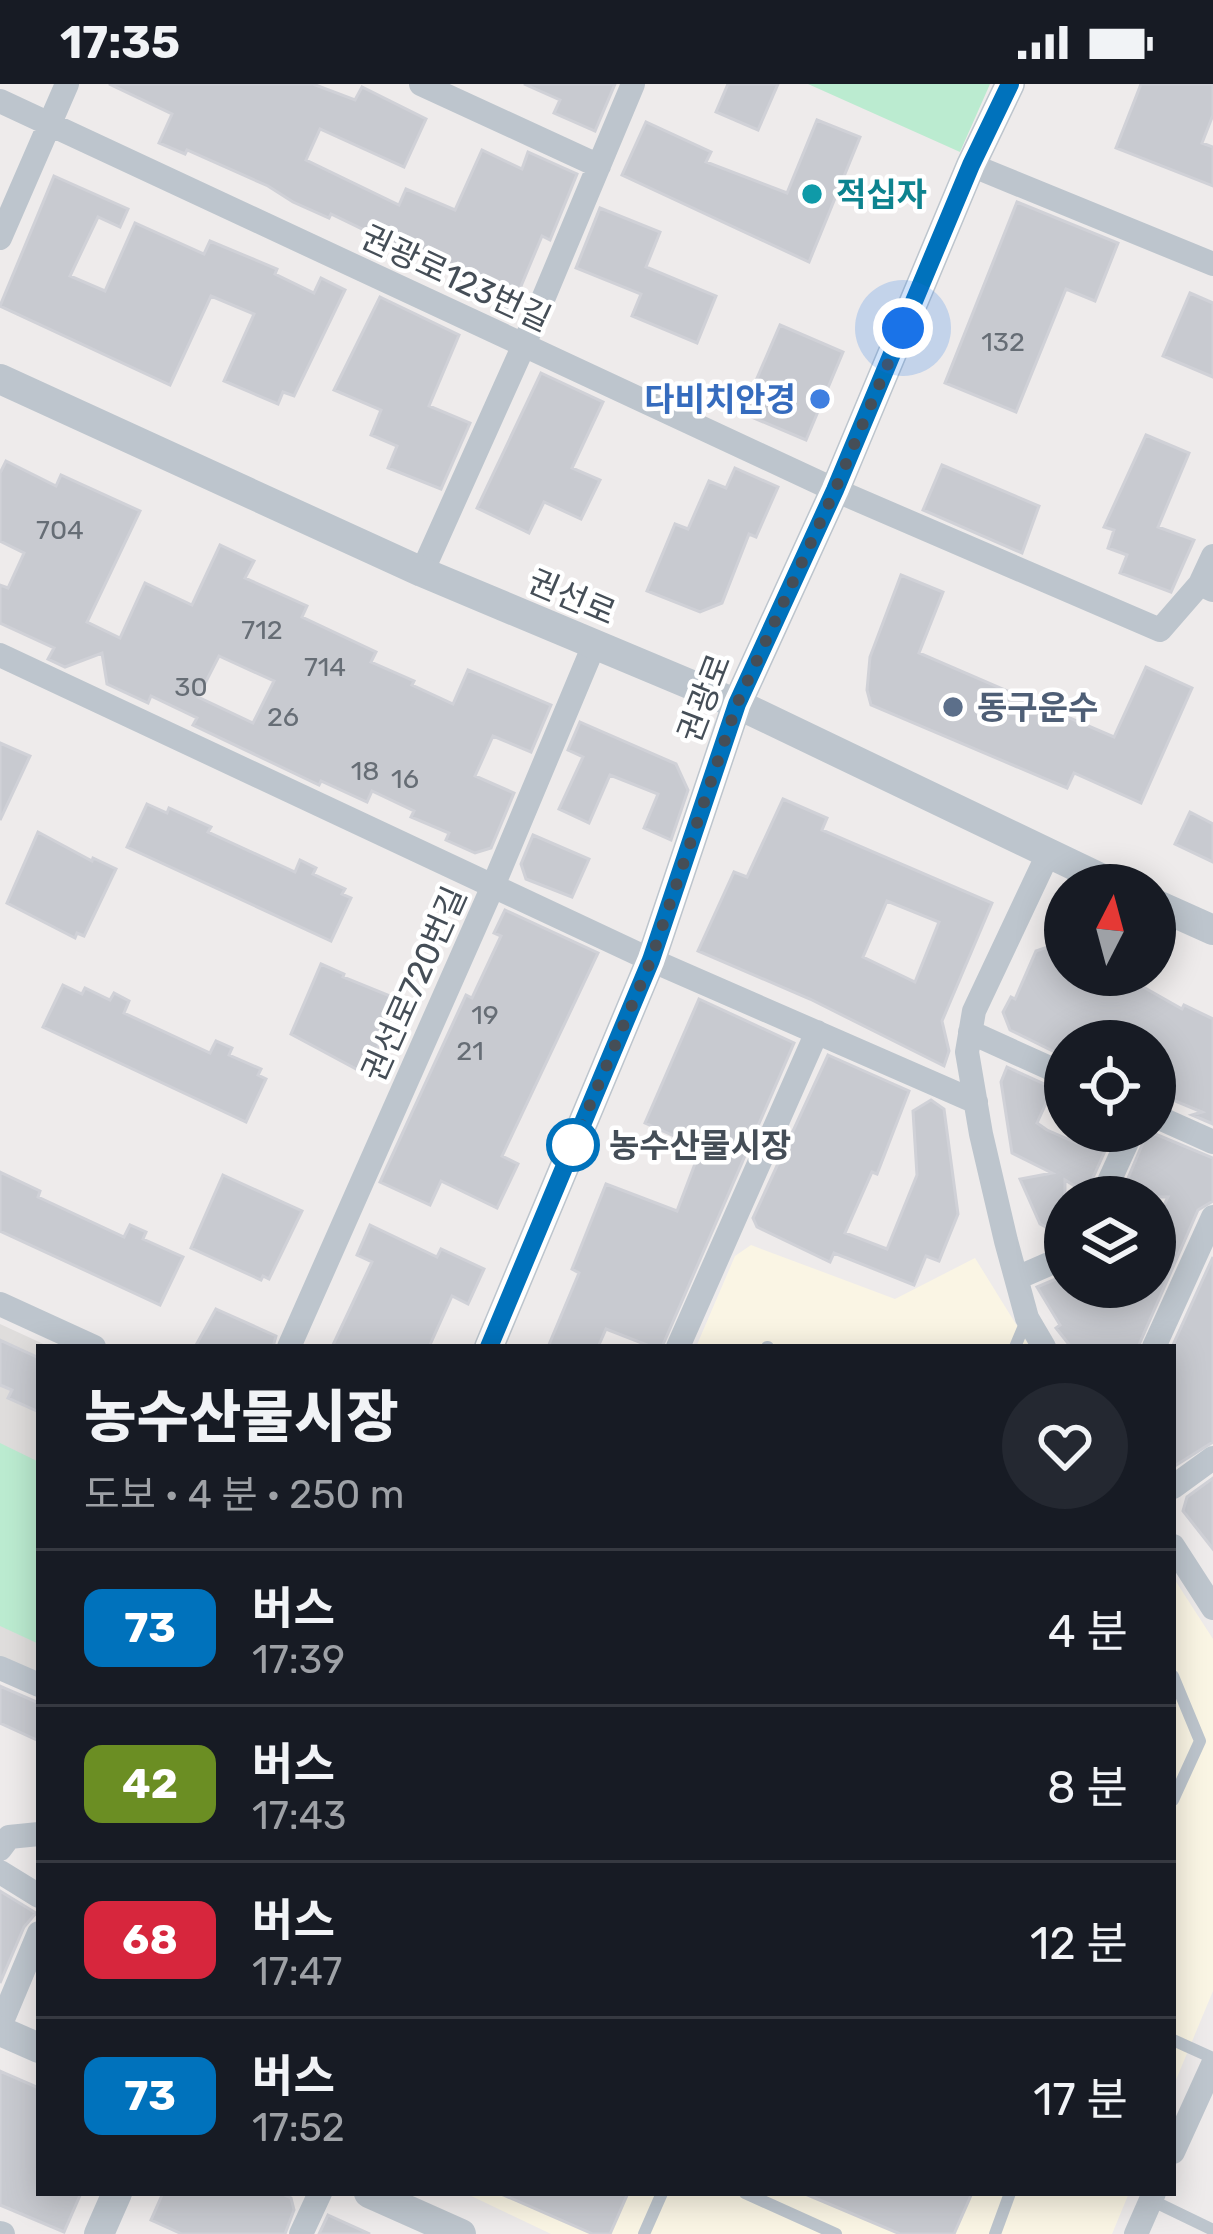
<!DOCTYPE html>
<html lang="ko">
<meta charset="utf-8">
<style>
:root{--surface:#171b24;--page:#242831;--text:#f1f3f6;--muted:#9ea1a6;--line:#363941}
body{margin:0;font-family:Rubik,"Noto Sans KR",sans-serif;background:var(--page);color:var(--text);height:100vh;display:flex;flex-direction:column;font-size:45px;white-space:nowrap}
*{box-sizing:border-box;margin:0}
p{font-size:39px;color:var(--muted)}
.icon{flex:none;width:66px;height:66px;fill:none;stroke:currentColor;stroke-width:2;stroke-linecap:round;stroke-linejoin:round}
.map{position:relative;flex:1;overflow:hidden}
.details{position:absolute;left:36px;top:1260px;width:1140px;height:852px;display:flex;flex-direction:column;background:var(--surface);border-radius:0px;box-shadow:0 6px 30px #0003}
.details>*{flex:none}
.badge{padding:0 24px;border-radius:18px;font-size:42px;line-height:78px}
.needle{width:78px;rotate:6deg}
.controls{position:absolute;left:1044px;top:780px;display:grid;gap:24px}
.controls a{display:grid;place-items:center;width:132px;height:132px;border-radius:50%;background:var(--surface);box-shadow:0 6px 30px #0003;font-size:60px}
.you{position:absolute;width:60px;height:60px;margin:-30px;border:9px solid #fff;border-radius:50%;background:#1a73e8;box-shadow:0 0 0 18px #1a73e833}
.map>.badge{position:absolute;translate:-50% -50%;box-shadow:0 0 0 6px #fff}
.round{display:grid;place-items:center;flex:none;width:126px;height:126px;border-radius:63px;background:var(--page)}
.overview{display:flex;align-items:center;justify-content:space-between;height:204px;padding:0 48px}
h1{font-size:57px;font-weight:800;line-height:90px}
ul{padding:0;list-style:none}
li{display:flex;align-items:center;gap:36px;height:156px;padding:0 48px;border-top:3px solid var(--line)}
li div{flex:1}
li b{display:block;font-size:45px}
li em{font-style:normal}
li .badge{min-width:132px;font-weight:700;text-align:center}
.status{display:flex;justify-content:space-between;align-items:center;height:84px;padding:0 60px;background:var(--surface);direction:ltr}
.status svg{height:33px;fill:currentColor}
.map>svg:first-child{display:block}
</style>
<div class="status"><b>17:35</b><svg viewBox="0 0 49 12"><path d="M0 12V9h3v3zM5 12V6h3v6zM10 12V3h3v9zM15 12V0h3v12zM26 1h20v11H26zM47 4h2v5h-2z"/></svg></div>
<div class="map">
<svg width="1213" height="2150" viewBox="0 0 1213 2150">
<rect width="100%" height="100%" fill="#eeebeb"/>
<path fill="#faf5e4" d="M 751,1161 L 895,1215 L 975,1174 L 1030,1263 L 696,1263 L 735,1172 Z
M 1173,1493 L 1213,1555 L 1213,1907 L 1173,2003 Z
M 465,2109 L 1129,2109 L 1112,2150 L 551,2150 Z"/>
<path fill="#dfdddc" d="M 0,1240 L 50,1263 L 39,1263 L 39,1592 L 0,1574 Z"/>
<path fill="#bbebd0" d="M 808,0 L 990,0 L 960,68 Z
M 0,1359 L 39,1378 L 39,1560 L 0,1542 Z"/>
<path fill="#c8cad0" stroke="#d0d1d7" stroke-width="3" fill-rule="evenodd" d="M 109,0 L 313,0 L 355,16 L 362,3 L 426,35 L 404,83 L 320,45 L 306,76 L 399,121 L 406,105 L 455,126 L 482,66 L 522,85 L 528,68 L 577,90 L 550,156 L 542,152 L 511,226 L 449,197 L 453,189 L 331,130 L 329,134 L 293,118 L 268,102 L 187,66 L 185,70 L 159,59 L 172,30 Z
M 524,0 L 615,0 L 595,47 L 554,29 L 560,16 Z
M 728,0 L 778,0 L 758,46 L 716,28 Z
M 1141,0 L 1213,0 L 1213,31 L 1202,59 L 1213,63 L 1213,102 L 1116,64 Z
M 817,36 L 860,53 L 809,178 L 622,91 L 646,38 L 711,68 L 706,78 L 787,109 Z
M 54,92 L 128,125 L 120,143 L 98,133 L 70,192 L 105,207 L 135,139 L 204,170 L 210,157 L 277,185 L 275,190 L 314,209 L 321,194 L 345,206 L 294,312 L 283,308 L 278,320 L 224,297 L 254,230 L 211,212 L 170,301 L 0,222 Z
M 1017,118 L 1118,159 L 1095,217 L 1066,205 L 1016,328 L 945,299 Z
M 600,124 L 660,148 L 646,183 L 716,212 L 697,259 L 632,232 L 641,210 L 576,184 Z
M 1190,209 L 1213,219 L 1213,293 L 1163,272 Z
M 380,213 L 459,251 L 429,322 L 470,339 L 441,405 L 388,384 L 397,362 L 371,351 L 381,326 L 334,306 Z
M 780,241 L 843,268 L 806,356 L 742,329 Z
M 541,289 L 603,318 L 572,384 L 600,396 L 581,435 L 544,418 L 529,449 L 477,424 Z
M 1146,351 L 1189,369 L 1158,443 L 1194,456 L 1171,508 L 1120,489 L 1127,471 L 1108,464 L 1114,446 L 1104,443 Z
M 6,377 L 56,402 L 61,391 L 140,427 L 87,538 L 120,554 L 145,499 L 192,521 L 220,461 L 254,477 L 245,494 L 307,522 L 302,533 L 376,568 L 371,578 L 414,597 L 412,601 L 453,620 L 468,586 L 551,621 L 531,668 L 493,652 L 475,692 L 514,709 L 491,764 L 475,769 L 446,756 L 449,749 L 411,733 L 414,727 L 372,707 L 367,718 L 321,697 L 319,701 L 193,641 L 197,634 L 151,612 L 148,619 L 107,600 L 102,569 L 65,583 L 48,575 L 54,564 L 0,539 L 0,501 L 8,504 L 24,469 L 0,457 L 0,389 ZM 219,572 L 274,597 L 253,639 L 198,613 Z
M 942,381 L 1039,422 L 1022,469 L 923,426 Z
M 735,384 L 778,403 L 756,453 L 749,450 L 722,519 L 700,528 L 647,507 L 675,440 L 688,445 L 709,397 L 726,404 Z
M 901,491 L 943,508 L 919,569 L 1114,653 L 1146,583 L 1192,604 L 1141,719 L 1074,689 L 1067,704 L 871,621 L 867,606 L 870,573 Z
M 580,638 L 676,680 L 688,706 L 671,756 L 644,744 L 658,710 L 610,691 L 589,739 L 559,725 L 583,673 L 568,666 Z
M 0,659 L 30,672 L 0,736 Z
M 783,715 L 827,734 L 822,746 L 992,819 L 942,937 L 949,967 L 944,982 L 810,915 L 698,867 L 734,788 L 747,793 ZM 887,817 L 939,838 L 915,898 L 863,873 Z
M 147,720 L 167,729 L 169,724 L 211,743 L 208,748 L 295,788 L 300,776 L 316,784 L 313,790 L 345,805 L 342,810 L 351,814 L 331,857 L 127,763 Z
M 1190,728 L 1213,740 L 1213,778 L 1175,760 Z
M 38,748 L 92,777 L 93,774 L 116,785 L 84,852 L 77,849 L 75,854 L 7,819 Z
M 533,751 L 589,775 L 572,813 L 526,795 L 521,780 Z
M 505,826 L 598,869 L 502,1072 L 518,1080 L 497,1124 L 441,1097 L 430,1121 L 380,1098 L 466,911 L 472,914 L 501,852 L 494,849 Z
M 1065,857 L 1065,891 L 1122,891 L 1182,925 L 1184,921 L 1213,935 L 1213,1040 L 1192,1031 L 1202,1028 L 1163,1012 L 1165,1008 L 1155,1004 L 1155,957 L 1065,957 L 1065,973 L 1010,946 L 1003,928 L 1011,913 L 1015,915 L 1036,867 Z
M 321,880 L 344,890 L 343,893 L 400,916 L 368,984 L 361,981 L 358,986 L 291,950 Z
M 63,901 L 82,910 L 85,904 L 110,916 L 114,909 L 129,917 L 124,929 L 210,969 L 216,957 L 232,964 L 229,971 L 261,985 L 258,991 L 266,995 L 246,1038 L 43,943 Z
M 699,915 L 794,959 L 662,1263 L 652,1263 L 606,1245 L 598,1263 L 548,1263 L 579,1189 L 572,1185 L 606,1100 L 677,1127 L 701,1064 L 645,1039 Z
M 828,971 L 909,1007 L 877,1090 L 872,1088 L 845,1149 L 887,1165 L 917,1091 L 913,1027 L 931,1016 L 944,1025 L 958,1130 L 939,1177 L 926,1172 L 914,1201 L 834,1169 L 830,1178 L 757,1143 L 753,1134 Z
M 1007,983 L 1053,1004 L 1037,1039 L 1047,1046 L 1079,1060 L 1085,1047 L 1114,1047 L 1086,1109 L 1065,1096 L 1065,1132 L 1057,1149 L 1040,1140 L 1020,1095 L 1052,1089 L 1012,1069 L 1001,998 Z
M 1148,1047 L 1213,1074 L 1213,1117 L 1198,1126 L 1138,1263 L 1071,1263 L 1056,1244 L 1060,1241 L 1037,1203 L 1065,1191 L 1065,1203 L 1155,1203 L 1155,1140 L 1168,1113 L 1120,1113 Z
M 0,1088 L 40,1107 L 38,1113 L 124,1153 L 130,1141 L 146,1148 L 143,1155 L 183,1173 L 160,1221 L 0,1147 Z
M 223,1091 L 302,1127 L 269,1195 L 263,1192 L 261,1196 L 191,1164 Z
M 370,1141 L 437,1173 L 441,1165 L 484,1185 L 468,1220 L 452,1212 L 429,1263 L 332,1263 L 372,1178 L 357,1171 Z
M 1213,1173 L 1213,1358 L 1173,1383 L 1172,1263 Z
M 216,1225 L 276,1252 L 273,1263 L 195,1263 Z
M 0,1256 L 39,1274 L 39,1328 L 8,1314 L 12,1306 L 0,1301 Z
M 1213,1394 L 1213,1465 L 1183,1427 L 1187,1413 Z
M 0,1602 L 39,1619 L 39,1657 L 0,1639 Z
M 0,1807 L 36,1829 L 24,1843 L 0,1899 Z
M 0,1987 L 39,2004 L 39,2109 L 81,2109 L 64,2148 L 0,2121 Z
M 163,2109 L 280,2109 L 291,2114 L 294,2126 L 285,2150 L 182,2150 L 151,2136 Z
M 499,2109 L 628,2109 L 610,2150 L 593,2150 Z
M 803,2109 L 972,2109 L 954,2150 L 900,2150 Z
M 328,2131 L 370,2150 L 319,2150 Z"/>
<g fill="none" stroke-linecap="round" stroke-linejoin="round">
<path stroke="#bdc5cd" stroke-width="12" d="M 767,1263 L 768,1263
M 1015,1263 L 1026,1237
M 1173,1592 L 1200,1657 L 1173,1716
M 1173,1956 L 1213,1974
M 745,2109 L 836,2150
M 1151,2116 L 1213,2146
M 644,2150 L 662,2109
M 995,2150 L 1010,2109"/>
<path stroke="#bdc5cd" stroke-width="24" d="M 421,0 L 599,82
M 0,17 L 835,406 L 1160,546 L 1200,500 L 1213,506
M 971,81 L 1213,180
M 0,154 L 67,0
M 422,488 L 523,263 L 633,0
M 1200,500 L 1213,472
M 0,571 L 651,876 L 976,1018
M 970,948 L 1065,991
M 1155,1032 L 1213,1058
M 1102,1113 L 1132,1047
M 1017,1194 L 1065,1173
M 0,1220 L 94,1263
M 289,1263 L 493,802 L 594,561
M 678,1263 L 817,948
M 1044,1263 L 1027,1234 L 1006,1157 L 981,1050 L 967,968 L 974,927 L 1048,770
M 1154,1263 L 1213,1133
M 1173,1403 L 1213,1374
M 1173,1462 L 1213,1524
M 0,1584 L 39,1601
M 0,1765 L 9,1753 L 39,1750
M 0,1788 L 39,1812
M 0,1942 L 39,1849
M 1173,2068 L 1213,1980
M 0,2149 L 3,2150
M 301,2150 L 320,2109
M 1136,2150 L 1154,2109"/>
<path stroke="#bdc5cd" stroke-width="30" d="M 0,295 L 422,488 L 737,620 L 1115,801
M 1155,820 L 1213,846
M 489,1263 L 651,876 L 737,620 L 835,406 L 971,81 L 1010,0
M 0,1947 L 39,1964
M 369,2109 L 461,2150
M 99,2150 L 117,2109"/>
</g>
<g fill="none" stroke-linecap="round" stroke-linejoin="round">
<g stroke="#fff" stroke-width="27">
<path id="line" d="M 489,1263 L 651,876 L 737,620 L 835,406 L 971,81 L 1010,0"/>
</g>
<use href="#line" stroke="#0072bc" stroke-width="18"/>
<path stroke="#454e57" stroke-width="12" stroke-dasharray="0 21.6" d="M 573,1061 L 651,876 L 737,620 L 835,406 L 903,244"/>
</g>
<circle fill="#0f9aa8" stroke="#fff" stroke-width="4.5" cx="812" cy="110" r="12"/>
<circle fill="#3f7fe0" stroke="#fff" stroke-width="4.5" cx="820" cy="315" r="12"/>
<circle fill="#5c6f8a" stroke="#fff" stroke-width="4.5" cx="953" cy="623" r="12"/>
<circle fill="#fff" stroke="#0072bc" stroke-width="6" cx="573" cy="1061" r="24"/>
<g text-anchor="middle" dominant-baseline="central" stroke-width="9" stroke-linejoin="round" paint-order="stroke">
<g font-size="27" fill="#666d75">
<text x="1003" y="258">132</text>
<text x="60" y="446">704</text>
<text x="262" y="546">712</text>
<text x="325" y="583">714</text>
<text x="191" y="603">30</text>
<text x="283" y="633">26</text>
<text x="365" y="687">18</text>
<text x="405" y="695">16</text>
<text x="485" y="931">19</text>
<text x="470" y="967">21</text>
</g>
<g font-size="33" font-weight="bold" fill="#0d838f" stroke="#fff" text-anchor="start">
<text x="836" y="110">적십자</text>
</g>
<g font-size="33" fill="#454e57" stroke="#fff">
<text transform="translate(456 194) rotate(25)">권광로123번길</text>
<text transform="translate(572 513) rotate(23)">권선로</text>
<text transform="translate(704 614) rotate(-69)">권광로</text>
<text transform="translate(414 900) rotate(-66)">권선로720번길</text>
</g>
<g font-size="33" font-weight="bold" fill="#366cbe" stroke="#fff" text-anchor="end">
<text x="796" y="315">다비치안경</text>
</g>
<g font-size="33" font-weight="bold" fill="#4e5e75" stroke="#fff" text-anchor="start">
<text x="977" y="623">동구운수</text>
</g>
<g font-size="33" font-weight="bold" fill="#454e57" stroke="#fff" text-anchor="start">
<text x="609" y="1061">농수산물시장</text>
</g>
</g>
</svg>
<div class="controls">
<a><svg class="needle" viewBox="-14 -14 28 28"><path d="M0-13l5 13h-10z" fill="#e53935"/><path d="M0 13l5-13h-10z" fill="#9ea1a6"/></svg></a>
<a><svg class="icon" aria-label="locate" viewBox="0 0 24 24"><circle cx="12" cy="12" r="6"/><path d="M12 2v4M12 18v4M2 12h4M18 12h4"/></svg></a>
<a><svg class="icon" aria-label="layers" viewBox="0 0 24 24"><path d="M12 4l9 5-9 5-9-5zM3 14l9 5 9-5"/></svg></a>
</div>
<div class="you" style="left:903px;top:244px"></div>
<section class="details">
<div class="overview"><div><h1>농수산물시장</h1><p>도보 · 4 분 · 250 m</p></div><a class="round"><svg class="icon" aria-label="heart" viewBox="0 0 24 24"><path d="M12 20l-8-8c-3-5 5-10 8-4 3-6 11-1 8 4z"/></svg></a></div>
<ul>
<li><span class="badge" style="background:#0072bc;color:#fff">73</span><div><b>버스</b><p>17:39</p></div><em>4 분</em></li>
<li><span class="badge" style="background:#6b8e23;color:#fff">42</span><div><b>버스</b><p>17:43</p></div><em>8 분</em></li>
<li><span class="badge" style="background:#d7263d;color:#fff">68</span><div><b>버스</b><p>17:47</p></div><em>12 분</em></li>
<li><span class="badge" style="background:#0072bc;color:#fff">73</span><div><b>버스</b><p>17:52</p></div><em>17 분</em></li>
</ul>
</section>
</div>
